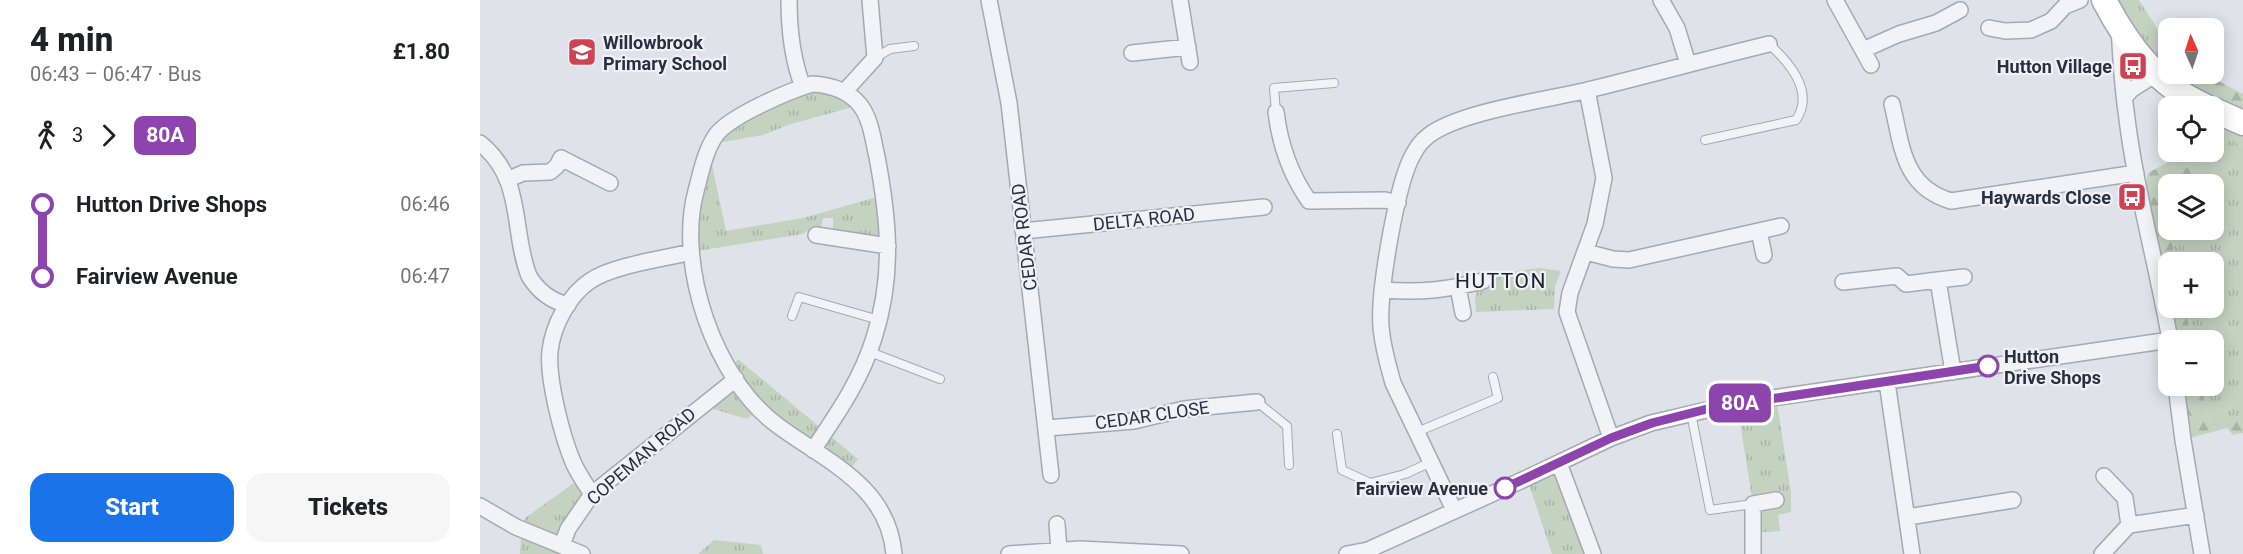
<!DOCTYPE html>
<meta charset="utf-8">
<style>
:root{--surface:#fff;--page:#f6f6f6;--text:#202124;--muted:#757577;--accent:#1a73e8}
body{margin:0;font-family:Roboto,sans-serif;background:var(--page);color:var(--text);height:100vh;display:flex;flex-direction:column;font-size:22px;white-space:nowrap}
*{box-sizing:border-box;margin:0}
p{font-size:20px;color:var(--muted)}
.icon{flex:none;width:33px;height:33px;fill:none;stroke:currentColor;stroke-width:2;stroke-linecap:round;stroke-linejoin:round}
.map{position:relative;flex:1;overflow:hidden}
.side{display:flex;flex-direction:column;background:var(--surface);width:480px}
.side>*{flex:none}
.badge{padding:0 12px;border-radius:9px;font-size:21px;line-height:39px}
.needle{width:39px;rotate:357deg}
.fabs{position:absolute;left:1678px;top:18px;display:grid;gap:12px}
.fabs a{display:grid;place-items:center;width:66px;height:66px;border-radius:12px;background:var(--surface);box-shadow:0 3px 15px #0003;font-size:30px}
.map>.badge{position:absolute;translate:-50% -50%;box-shadow:0 0 0 3px #fff}
.legs{display:flex;align-items:center;gap:9px;height:66px;padding:0 30px;font-size:20px}
.legs p{margin-inline-start:auto}
.head{display:flex;align-items:center;justify-content:space-between;height:102px;padding:0 30px}
h1{font-size:33px;font-weight:800;line-height:45px}
.button{display:flex;gap:12px;margin-top:auto;padding:12px 30px}
.button a{flex:1;height:69px;border-radius:18px;background:var(--accent);color:#fff;font-size:24px;font-weight:800;line-height:69px;text-align:center}
.button a+a{background:var(--page);color:var(--text)}
ul{padding:0 30px;list-style:none}
li{display:flex;align-items:center;gap:21px;height:72px;font-size:22px}
li i{display:grid;place-items:center;width:9px;height:100%;margin:0 8px;background:currentColor}
li i::after{content:'';width:15px;height:15px;margin:-8px;border:4px solid;border-radius:50%;background:var(--surface)}
li p{margin-inline-start:auto}
li:first-child i{background:linear-gradient(#0000 50%,currentColor 0)}
li:last-child i{background:linear-gradient(currentColor 50%,#0000 0)}
main{display:flex;flex:1;min-height:0}
.map>svg:first-child{display:block}
</style>
<main>
<section class="side">
<div class="head"><div><h1>4 min</h1><p>06:43 – 06:47 · Bus</p></div><b>£1.80</b></div>
<div class="legs"><svg class="icon" aria-label="walk" viewBox="0 0 24 24"><circle cx="13" cy="4" r="2"/><path d="M13 8l-2 6 4 7M11 14l-3 7M7 12l3-4h3l4 4"/></svg>3<svg class="icon" aria-label="forward" viewBox="0 0 24 24"><path d="M9 5l7 7-7 7"/></svg><b class="badge" style="background:#8e44ad;color:#fff">80A</b></div>
<ul>
<li><i style="color:#8e44ad"></i><b>Hutton Drive Shops</b><p>06:46</p></li>
<li><i style="color:#8e44ad"></i><b>Fairview Avenue</b><p>06:47</p></li>
</ul>
<div class="button"><a>Start</a><a>Tickets</a></div>
</section>
<div class="map">
<svg width="1763" height="554" viewBox="0 0 1763 554">
<defs>
<pattern id="grass-tufts" width="24" height="20" patternUnits="userSpaceOnUse" patternTransform="scale(1.5)"><rect width="24" height="20" fill="#c4d2c0"/><path d="M3 7l-1-3M5 7V3M7 7l1-3M15 17l-1-3M17 17v-4M19 17l1-3" fill="none" stroke="#a8b5a6"/></pattern>
<pattern id="forest-firs" width="22" height="20" patternUnits="userSpaceOnUse" patternTransform="scale(1.5)"><rect width="22" height="20" fill="#c4d2c0"/><path d="M5 1l3.5 6h-7zM16 11l3.5 6h-7z" fill="#a8b5a6"/></pattern>
</defs>
<rect width="100%" height="100%" fill="#dfe2e8"/>
<path fill="url(#grass-tufts)" d="M 1624,0 L 1659,0 L 1689,47 L 1689,74 L 1708,74 L 1707,97 Z
M 332,84 L 380,105 L 311,124 L 283,135 L 231,144 L 238,133 Z
M 1736,131 L 1763,146 L 1763,417 L 1731,429 L 1721,386 L 1734,386 L 1734,340 L 1712,340 L 1705,308 L 1734,308 L 1734,262 L 1696,262 L 1682,195 L 1689,192 L 1689,230 L 1734,230 L 1734,184 L 1717,184 L 1721,183 L 1723,166 L 1728,152 L 1734,152 Z
M 227,153 L 232,165 L 246,231 L 323,218 L 404,195 L 408,246 L 353,238 L 353,218 L 343,218 L 341,227 L 330,229 L 323,234 L 211,252 Z
M 1060,268 L 1081,271 L 1075,286 L 1074,309 L 996,312 L 995,297 L 997,291 L 1015,285 L 1013,274 Z
M 258,359 L 378,459 L 366,474 L 279,409 L 267,419 L 233,409 L 227,400 L 262,375 L 255,364 Z
M 1296,397 L 1311,493 L 1311,512 L 1298,515 L 1300,531 L 1273,533 L 1273,504 L 1257,403 Z
M 1079,463 L 1113,554 L 1072,554 L 1047,478 Z
M 101,478 L 112,494 L 88,529 L 94,554 L 40,554 L 42,529 L 45,518 Z
M 234,540 L 281,545 L 283,554 L 218,554 Z"/>
<path fill="url(#forest-firs)" d="M 1708,74 L 1725,74 L 1763,94 L 1763,119 L 1707,97 Z
M 1734,110 L 1763,123 L 1763,146 L 1736,132 L 1734,136 Z
M 1695,152 L 1728,152 L 1723,166 L 1721,183 L 1689,184 L 1689,192 L 1682,195 L 1696,262 L 1689,262 L 1689,308 L 1705,308 L 1712,340 L 1690,340 L 1662,200 L 1668,173 L 1688,162 Z
M 1696,386 L 1721,386 L 1730,425 L 1744,424 L 1763,417 L 1763,433 L 1753,435 L 1747,428 L 1703,440 Z"/>
<g fill="none" stroke-linecap="round" stroke-linejoin="round">
<g stroke="#a4a9b2" stroke-width="10">
<path id="service" d="M 395,58 L 410,49 L 434,46
M 796,112 L 794,88 L 854,83
M 1225,140 L 1316,120 C 1335,92 1309,62 1289,44
M 312,316 L 319,297 L 399,320
M 390,352 L 460,379
M 777,402 L 807,426 L 809,465
M 1211,413 L 1230,510 L 1273,504
M 937,432 L 1018,398 L 1013,377
M 857,434 L 862,470 L 890,483 L 925,474 L 951,462"/>
</g>
<g stroke="#a4a9b2" stroke-width="18">
<path id="minor" d="M 309,0 C 309,30 312,59 323,87
M 509,0 L 529,103 L 571,475
M 700,0 L 710,62
M 1181,0 L 1197,28 L 1208,64
M 1355,0 L 1391,65
M 1509,28 L 1525,31 L 1551,30 L 1571,21 L 1585,6 L 1600,0
M 1639,29 C 1641,57 1642,84 1646,111 C 1655,189 1677,264 1690,340
M 1383,50 L 1419,34 L 1456,23 L 1480,10
M 652,53 L 708,47
M 1107,90 L 1124,178 L 1115,224 L 1090,293 L 1087,312 L 1131,438
M 365,91 L 395,58 L 390,0
M 1645,97 L 1651,90 L 1676,74
M 1412,104 C 1422,146 1423,187 1471,201 L 1656,173
M 796,112 C 800,145 810,174 829,201 L 905,200 L 918,203
M 0,143 C 45,179 31,231 49,276 C 58,291 71,301 88,305
M 27,180 L 43,173 L 70,172 L 77,166 L 81,158 L 130,183
M 543,231 L 784,207
M 1279,231 L 1284,255
M 336,235 L 408,246
M 1106,252 L 1133,259 L 1149,260 L 1301,226
M 1458,280 L 1484,277
M 1363,282 L 1417,276 L 1426,284 L 1458,280 L 1473,372
M 978,287 L 983,313
M 903,290 C 941,293 966,290 1003,281
M 1407,382 L 1432,554
M 1696,386 L 1703,440 L 1722,554
M 567,428 L 654,421 L 704,409 L 777,402
M 333,450 C 357,414 381,380 394,338 C 414,276 409,220 397,157 C 393,140 391,119 380,105 C 368,90 351,85 332,84 C 309,91 250,116 236,135 C 225,151 221,172 216,191 C 196,265 234,378 297,425 C 345,461 408,485 414,554
M 1079,463 L 1113,554
M 1624,476 L 1645,498 L 1649,525
M 112,494 C 105,483 98,474 93,462 C 82,436 67,378 70,351 C 73,325 89,295 110,281 C 133,265 184,259 211,252
M 0,506 L 36,527 L 102,554
M 974,510 L 913,383 C 908,364 902,345 901,326 C 898,294 917,180 934,153 C 937,147 943,140 948,136 C 978,112 1065,100 1104,91 C 1166,76 1227,59 1289,44
M 1428,517 L 1533,500
M 577,524 L 579,550
M 82,545 L 88,529 L 112,494 L 256,379
M 529,554 L 600,549 L 701,554
M 867,554 L 888,550 L 1047,478 L 1131,438 L 1171,423 L 1257,403 L 1690,340
M 1273,554 L 1273,504 L 1296,500
M 1622,554 L 1649,525 L 1716,515"/>
</g>
<g stroke="#9ea6b4" stroke-width="27">
<path id="primary" d="M 1624,0 C 1648,46 1677,85 1725,106
M 1734,110 L 1763,123"/>
</g>
<use href="#service" stroke="#f2f3f7" stroke-width="8"/>
<use href="#minor" stroke="#f2f3f7" stroke-width="15"/>
<use href="#primary" stroke="#fff" stroke-width="24"/>
</g>
<g fill="none" stroke-linecap="round" stroke-linejoin="round">
<g stroke="#fff" stroke-width="14">
<path id="line-1" d="M 1025,488 L 1131,438 L 1172,423 L 1231,408 L 1508,366"/>
</g>
<use href="#line-1" stroke="#8e44ad" stroke-width="9"/>
</g>
<defs>
<g id="school-square" transform="scale(1.5)"><rect x="-9" y="-9" width="18" height="18" rx="4" fill="#ce4352" stroke="#eff1f6"/><path d="M0-5L7-2L0 1L-7-2ZM-4 1L0 2.5L4 1V4Q0 6-4 4Z" fill="#fff"/></g>
<g id="bus-square" transform="scale(1.5)"><rect x="-9" y="-9" width="18" height="18" rx="4" fill="#ce4352" stroke="#eff1f6"/><path d="M-5-6H5V4H4V6H2V4H-2V6H-4V4H-5ZM-3.5-4V0h7V-4ZM-3.5 1.2v1.5H-2V1.2ZM2 1.2v1.5H3.5V1.2Z" fill="#fff"/></g>
</defs>
<g fill-rule="evenodd">
<use href="#school-square" x="102" y="52"/>
<use href="#bus-square" x="1653" y="66"/>
<use href="#bus-square" x="1652" y="197"/>
</g>
<g fill="#fff" stroke="#8e44ad" stroke-width="3">
<circle cx="1508" cy="366" r="10"/>
<circle cx="1025" cy="488" r="10"/>
</g>
<g text-anchor="middle" dominant-baseline="central" stroke-width="4.5" stroke-linejoin="round" paint-order="stroke">
<g font-size="18" font-weight="bold" fill="#282f40" stroke="#eff1f6" text-anchor="end">
<text x="123" y="42" text-anchor="start">Willowbrook<tspan x="123" dy="21">Primary School</tspan></text>
<text x="1632" y="66">Hutton Village</text>
<text x="1631" y="197">Haywards Close</text>
</g>
<g font-size="18" fill="#282f40" stroke="#eff1f6">
<text transform="translate(664 219) rotate(-6)">DELTA ROAD</text>
<text transform="translate(544 237) rotate(-97)">CEDAR ROAD</text>
<text transform="translate(672 415) rotate(-8)">CEDAR CLOSE</text>
<text transform="translate(161 456) rotate(-41)">COPEMAN ROAD</text>
</g>
<g font-size="18" font-weight="bold" fill="#282f40" stroke="#eff1f6" text-anchor="start">
<text x="1524" y="356">Hutton<tspan x="1524" dy="21">Drive Shops</tspan></text>
<text x="1008" y="488" text-anchor="end">Fairview Avenue</text>
</g>
<g font-size="21" letter-spacing="1.5" fill="#1a2130" stroke="#eff1f6">
<text x="1021" y="281">HUTTON</text>
</g>
</g>
</svg>
<div class="fabs">
<a><svg class="needle" viewBox="-14 -14 28 28"><path d="M0-13l5 13h-10z" fill="#e53935"/><path d="M0 13l5-13h-10z" fill="#757577"/></svg></a>
<a><svg class="icon" aria-label="locate" viewBox="0 0 24 24"><circle cx="12" cy="12" r="6"/><path d="M12 2v4M12 18v4M2 12h4M18 12h4"/></svg></a>
<a><svg class="icon" aria-label="layers" viewBox="0 0 24 24"><path d="M12 4l9 5-9 5-9-5zM3 14l9 5 9-5"/></svg></a>
<a>+</a>
<a>−</a>
</div>
<b class="badge" style="left:1260px;top:403px;background:#8e44ad;color:#fff">80A</b>
</div>
</main>
